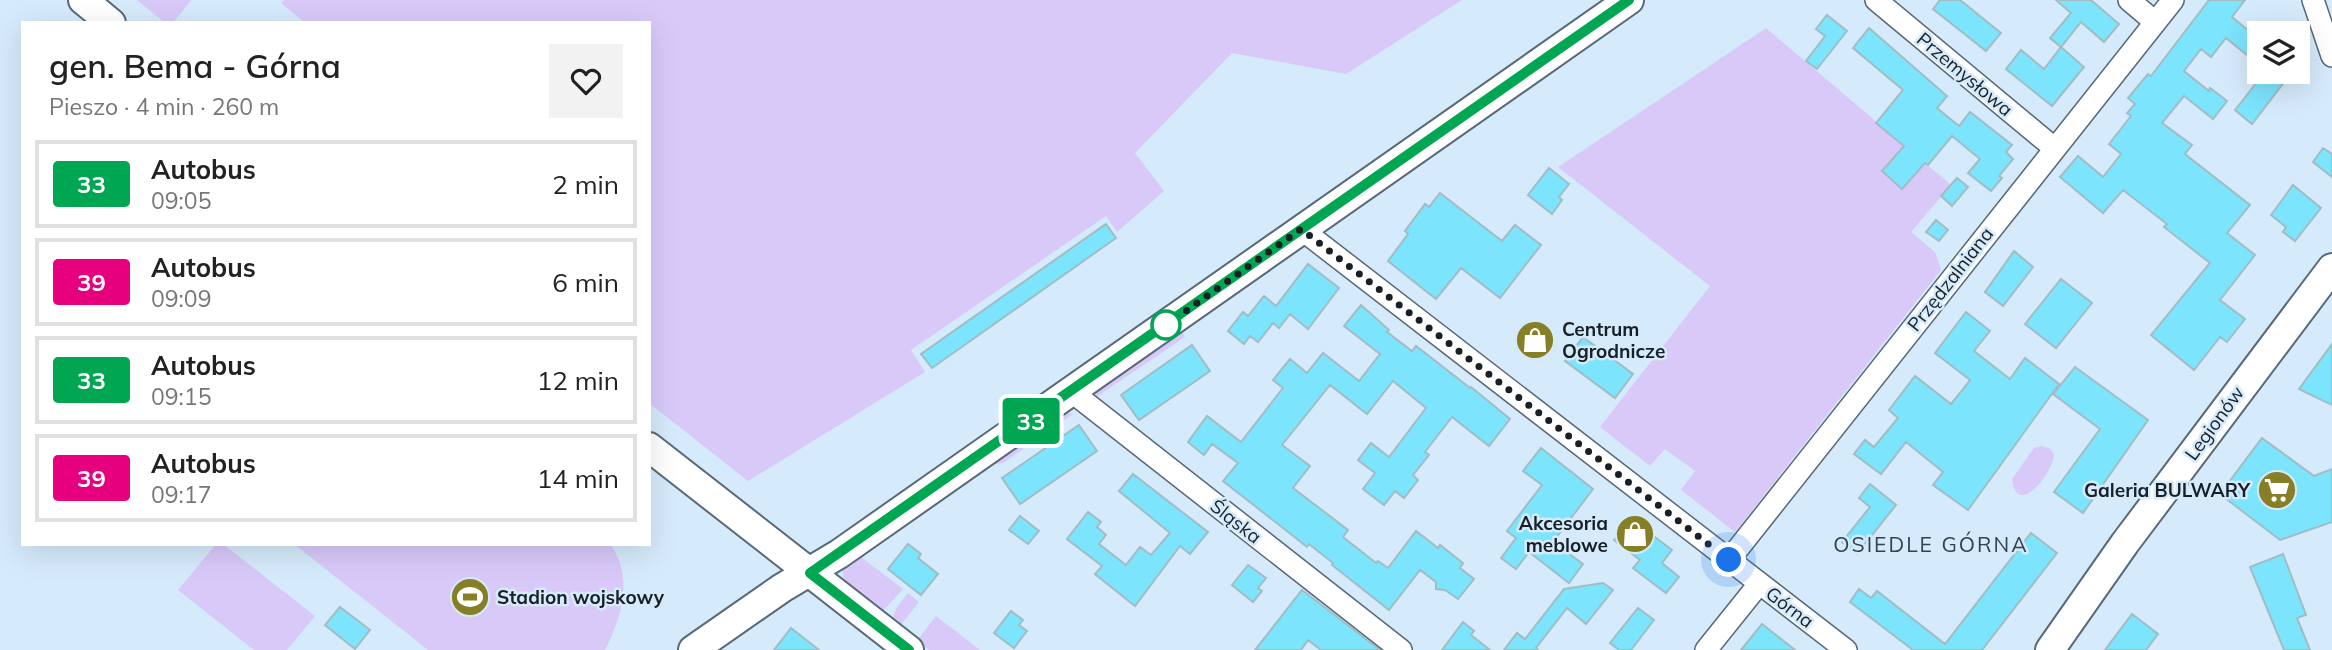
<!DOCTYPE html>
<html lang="pl">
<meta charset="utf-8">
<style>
:root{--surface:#fff;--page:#f2f2f2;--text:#222;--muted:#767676;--line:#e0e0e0}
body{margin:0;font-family:Mulish,sans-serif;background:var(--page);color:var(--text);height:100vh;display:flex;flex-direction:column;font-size:26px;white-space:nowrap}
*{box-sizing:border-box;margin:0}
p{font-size:23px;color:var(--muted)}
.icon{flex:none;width:38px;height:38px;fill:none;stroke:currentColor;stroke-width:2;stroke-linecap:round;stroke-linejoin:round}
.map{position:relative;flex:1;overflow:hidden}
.sheet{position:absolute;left:21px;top:21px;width:630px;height:525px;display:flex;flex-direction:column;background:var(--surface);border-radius:0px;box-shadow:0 7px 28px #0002}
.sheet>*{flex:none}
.badge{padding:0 14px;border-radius:5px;font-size:24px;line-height:46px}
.fabs{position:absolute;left:2247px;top:21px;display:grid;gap:14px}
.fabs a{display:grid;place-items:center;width:63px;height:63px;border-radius:0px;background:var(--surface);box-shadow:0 7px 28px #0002;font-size:35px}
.you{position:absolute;width:35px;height:35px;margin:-18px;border:5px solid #fff;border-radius:50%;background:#1a73e8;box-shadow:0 0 0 10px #1a73e833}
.map>.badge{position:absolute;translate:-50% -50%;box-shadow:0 0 0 4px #fff}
.round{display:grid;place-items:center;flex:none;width:74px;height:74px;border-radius:0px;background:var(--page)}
.overview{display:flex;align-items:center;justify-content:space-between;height:119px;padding:0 28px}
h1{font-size:33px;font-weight:600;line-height:52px}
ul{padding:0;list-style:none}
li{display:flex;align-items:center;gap:21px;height:88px;margin:0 14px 10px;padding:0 14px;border:4px solid var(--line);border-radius:0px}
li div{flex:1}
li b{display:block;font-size:26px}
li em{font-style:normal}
li .badge{min-width:77px;font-weight:700;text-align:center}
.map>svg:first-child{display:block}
</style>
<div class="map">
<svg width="2332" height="650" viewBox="0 0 2332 650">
<rect width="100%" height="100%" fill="#d5eafb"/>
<path fill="#d8c9f9" d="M 137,0 L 191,0 L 173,23 L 165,23 Z
M 284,0 L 1462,0 L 1346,74 L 1232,53 L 1135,153 L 1164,191 L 1117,232 L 1106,216 L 911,350 L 925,372 L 748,481 L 649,403 L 649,23 L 305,23 L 281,3 Z
M 1766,28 L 1951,185 L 1911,232 L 1935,252 L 1941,270 L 1735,532 L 1681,490 L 1695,471 L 1665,449 L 1650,466 L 1600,427 L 1710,286 L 1558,167 Z
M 1180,327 L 1185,337 L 1095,398 L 1095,390 Z
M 1061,412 L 1073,414 L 1003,463 L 981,466 Z
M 2041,446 L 2049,448 L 2054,454 C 2054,472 2017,520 2012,479 L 2034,448 Z
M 216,544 L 223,544 L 315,616 L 287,650 L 254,650 L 178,590 Z
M 294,544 L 610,544 C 634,577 622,616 605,650 L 428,650 Z
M 861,557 L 903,589 L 882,612 C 866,599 832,584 846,560 L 851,564 Z
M 908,593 L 919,602 L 900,626 L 892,619 L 897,607 Z
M 936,616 L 980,650 L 929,650 L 917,641 Z"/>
<path fill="#7de4fe" stroke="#a1bdc4" stroke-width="2" d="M 1940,0 L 1960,0 L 2001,33 L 1986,51 L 1933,9 Z
M 2056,0 L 2091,0 L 2119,24 L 2104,42 L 2081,22 L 2061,47 L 2050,38 L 2071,13 Z
M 2209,0 L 2245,0 L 2232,17 L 2259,39 L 2259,65 L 2226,38 L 2211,57 L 2201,49 L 2184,71 L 2209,91 L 2210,88 L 2227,101 L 2213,119 L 2184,96 L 2162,123 L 2192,145 L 2185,154 L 2250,205 L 2227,233 L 2255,255 L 2220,300 L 2245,319 L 2227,342 L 2220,337 L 2194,370 L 2151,335 L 2210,263 L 2164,227 L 2167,224 L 2123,190 L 2103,213 L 2060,177 L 2078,156 L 2103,177 L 2121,154 L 2109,144 L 2131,116 L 2127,113 L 2135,104 L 2128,98 L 2148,74 L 2151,76 Z
M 1827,15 L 1847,31 L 1817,69 L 1806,61 L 1825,36 L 1816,29 Z
M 1869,28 L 1947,96 L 1937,108 L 1959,126 L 1970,112 L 2012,145 L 2006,152 L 2013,159 L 1999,176 L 2002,178 L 1991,191 L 1968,173 L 1980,159 L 1952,136 L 1928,165 L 1925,163 L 1902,189 L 1882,171 L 1904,146 L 1876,123 L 1903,90 L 1853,48 Z
M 2061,47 L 2084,67 L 2052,106 L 2006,69 L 2021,50 L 2044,69 Z
M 2265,72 L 2292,72 L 2252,124 L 2235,110 Z
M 2323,148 L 2332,154 L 2332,177 L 2313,162 Z
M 1549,168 L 1569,184 L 1559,197 L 1562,200 L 1552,214 L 1528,195 Z
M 1957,178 L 1968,187 L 1952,206 L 1941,196 Z
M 2293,185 L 2321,208 L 2295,241 L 2283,232 L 2286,227 L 2271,215 Z
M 1440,193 L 1502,241 L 1515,225 L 1541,245 L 1500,298 L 1461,268 L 1436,299 L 1388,261 L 1408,234 L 1405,231 L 1425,204 L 1429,207 Z
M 1936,220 L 1948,230 L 1939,241 L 1926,232 Z
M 1106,224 L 1116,238 L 932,368 L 921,354 Z
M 2014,251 L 2033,267 L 2003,306 L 1985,292 Z
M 1308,264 L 1339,288 L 1308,329 L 1290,314 L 1279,328 L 1273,323 L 1258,342 L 1250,336 L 1244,344 L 1228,331 L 1243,312 L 1248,316 L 1264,296 L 1276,306 Z
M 2061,279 L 2092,303 L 2056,348 L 2025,324 Z
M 1361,305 L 1389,330 L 1387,332 L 1412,351 L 1416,346 L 1470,388 L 1471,387 L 1510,419 L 1489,446 L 1452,417 L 1425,452 L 1429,455 L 1413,475 L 1418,480 L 1404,498 L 1395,491 L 1384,505 L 1363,489 L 1375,473 L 1358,460 L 1371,443 L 1389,457 L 1426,408 L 1393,381 L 1367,414 L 1330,385 L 1282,445 L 1310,466 L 1293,488 L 1348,530 L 1343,537 L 1376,563 L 1378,561 L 1388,568 L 1416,531 L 1438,548 L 1440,545 L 1463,563 L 1460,568 L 1474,579 L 1458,599 L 1445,590 L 1436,589 L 1436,582 L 1420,570 L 1389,610 L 1332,565 L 1333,563 L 1309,544 L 1307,547 L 1297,539 L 1223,481 L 1238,463 L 1212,444 L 1204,455 L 1188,442 L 1207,416 L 1241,442 L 1283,388 L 1273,380 L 1290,359 L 1307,373 L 1323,353 L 1359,381 L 1380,354 L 1344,326 Z
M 1966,312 L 1990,331 L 1974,351 L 2010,379 L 2025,358 L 2059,384 L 1968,510 L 1933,485 L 1943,472 L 1906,442 L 1881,474 L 1854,454 L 1865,440 L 1874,447 L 1898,418 L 1889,410 L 1915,376 L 1951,404 L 1960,393 L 1970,380 L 1935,353 Z
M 1583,337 L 1633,374 L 1615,398 L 1565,361 Z
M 2332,344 L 2332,405 L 2299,389 Z
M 1192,345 L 1210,371 L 1139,420 L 1121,395 Z
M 2075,367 L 2148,420 L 2083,513 L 2054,492 L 2100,429 L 2053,394 Z
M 1079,425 L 1097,451 L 1020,504 L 1002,478 Z
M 2262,438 L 2314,476 L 2332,469 L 2332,522 L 2280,540 L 2220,494 Z
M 1541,448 L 1593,489 L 1553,542 L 1583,564 L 1569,583 L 1529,552 L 1516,569 L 1501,558 L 1516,538 L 1507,531 L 1542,485 L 1523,471 Z
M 1133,474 L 1208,532 L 1190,554 L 1180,546 L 1135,606 L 1095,574 L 1102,566 L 1067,539 L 1088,512 L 1101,522 L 1097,527 L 1106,535 L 1099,544 L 1126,565 L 1140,547 L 1151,555 L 1170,533 L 1119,491 Z
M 1870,484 L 1896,505 L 1857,554 L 1842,542 L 1870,507 L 1859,498 Z
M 1020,516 L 1039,531 L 1028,544 L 1009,530 Z
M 1631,519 L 1672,550 L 1662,563 L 1679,577 L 1666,593 L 1633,568 L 1640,560 L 1614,540 Z
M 2031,533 L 2057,553 L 1982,650 L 1913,650 L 1850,602 L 1859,589 L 1871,598 L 1877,591 L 1945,644 Z
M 908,544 L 921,554 L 918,558 L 938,574 L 921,595 L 888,569 Z
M 2283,554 L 2306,615 L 2297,618 L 2310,650 L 2284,650 L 2250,567 Z
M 1248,565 L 1266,578 L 1258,588 L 1262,591 L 1253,602 L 1232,585 Z
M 1603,583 L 1613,590 L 1586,624 L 1567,608 L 1536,648 L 1538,650 L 1504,650 L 1517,633 L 1525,639 L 1564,589 Z
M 1302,590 L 1380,650 L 1321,650 L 1308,640 L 1301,650 L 1255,650 Z
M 340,607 L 370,630 L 355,649 L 325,625 Z
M 1638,608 L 1654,620 L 1631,650 L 1619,650 L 1610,643 Z
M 1011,611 L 1023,620 L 1019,625 L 1027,631 L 1014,648 L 994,633 Z
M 2132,614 L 2158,634 L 2146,650 L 2105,650 Z
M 1463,622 L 1474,631 L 1471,635 L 1490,650 L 1442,650 Z
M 1762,624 L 1795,650 L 1741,650 Z
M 791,628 L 819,650 L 774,650 Z"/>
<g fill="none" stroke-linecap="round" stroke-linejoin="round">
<g stroke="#576978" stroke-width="24">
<path id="minor" d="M 1876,0 L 2054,148
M 2129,0 L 2155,22
M 2313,0 L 2332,56
M 1301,229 L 1846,650
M 1072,392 L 1401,650
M 1729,560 L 2173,0
M 1706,650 L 1759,584"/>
</g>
<g stroke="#576978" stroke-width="32">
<path id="tertiary" d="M 83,0 L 111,23
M 649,447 L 909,650
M 693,650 L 782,588 L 839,554 L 1629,0
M 2050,650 L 2125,543 L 2332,268"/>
</g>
<use href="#minor" stroke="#fff" stroke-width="21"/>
<use href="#tertiary" stroke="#fff" stroke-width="28"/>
</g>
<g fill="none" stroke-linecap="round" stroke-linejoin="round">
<g stroke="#fff" stroke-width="16">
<path id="line" d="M 909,650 L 810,573 L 1629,0"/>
</g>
<use href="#line" stroke="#00a651" stroke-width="10"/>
<path stroke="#182026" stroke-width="7" stroke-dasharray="0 12.6" d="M 1166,325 L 1301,229 L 1729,560"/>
</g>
<defs>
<g id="shop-disc" transform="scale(2.0125)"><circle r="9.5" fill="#877f26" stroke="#d5eafb"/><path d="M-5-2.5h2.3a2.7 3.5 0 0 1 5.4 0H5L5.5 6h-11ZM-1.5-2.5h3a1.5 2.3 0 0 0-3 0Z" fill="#fff"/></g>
<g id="supermarket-disc" transform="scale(2.0125)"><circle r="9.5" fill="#877f26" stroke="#d5eafb"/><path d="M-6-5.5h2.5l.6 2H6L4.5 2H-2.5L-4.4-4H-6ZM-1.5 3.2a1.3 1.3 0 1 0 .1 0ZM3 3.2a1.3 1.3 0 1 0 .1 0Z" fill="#fff"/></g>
<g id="stadium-disc" transform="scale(2.0125)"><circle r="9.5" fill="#877f26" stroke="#d5eafb"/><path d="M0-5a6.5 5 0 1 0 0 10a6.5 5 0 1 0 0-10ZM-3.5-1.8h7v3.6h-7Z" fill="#fff"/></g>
</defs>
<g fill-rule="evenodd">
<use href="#shop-disc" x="1535" y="340"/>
<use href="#supermarket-disc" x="2277" y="490"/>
<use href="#shop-disc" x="1635" y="534"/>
<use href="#stadium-disc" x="470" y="597"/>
</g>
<circle fill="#fff" stroke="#00a651" stroke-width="3.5" cx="1166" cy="325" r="14"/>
<g text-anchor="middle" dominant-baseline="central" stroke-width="5" stroke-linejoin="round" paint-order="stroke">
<g font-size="19" fill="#182026" stroke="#d5eafb">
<text transform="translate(1965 74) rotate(40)">Przemysłowa</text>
<text transform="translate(1950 279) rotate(-52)">Przędzalniana</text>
<text transform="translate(2214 423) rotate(-54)">Legionów</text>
<text transform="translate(1236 521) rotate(38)">Śląska</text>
<text transform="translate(1790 607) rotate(37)">Górna</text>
</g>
<g font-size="19" font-weight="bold" fill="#182026" stroke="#d5eafb" text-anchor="start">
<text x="1562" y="329">Centrum<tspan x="1562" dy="22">Ogrodnicze</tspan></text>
<text x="2250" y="490" text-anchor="end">Galeria BULWARY</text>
<text x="1608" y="523" text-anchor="end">Akcesoria<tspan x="1608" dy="22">meblowe</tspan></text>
<text x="497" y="597">Stadion wojskowy</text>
</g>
<g font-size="21" letter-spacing="2" fill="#314250" stroke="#d5eafb">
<text x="1931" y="544">OSIEDLE GÓRNA</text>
</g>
</g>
</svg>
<div class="fabs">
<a><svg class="icon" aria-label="layers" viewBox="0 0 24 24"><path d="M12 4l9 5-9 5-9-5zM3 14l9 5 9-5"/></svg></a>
</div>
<div class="you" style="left:1729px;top:560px"></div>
<b class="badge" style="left:1031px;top:421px;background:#00a651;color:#fff">33</b>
<section class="sheet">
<div class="overview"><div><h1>gen. Bema - Górna</h1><p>Pieszo · 4 min · 260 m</p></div><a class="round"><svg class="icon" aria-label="heart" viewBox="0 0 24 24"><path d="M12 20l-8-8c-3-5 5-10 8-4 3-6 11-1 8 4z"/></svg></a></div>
<ul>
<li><span class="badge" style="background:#00a651;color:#fff">33</span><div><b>Autobus</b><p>09:05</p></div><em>2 min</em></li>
<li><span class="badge" style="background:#e6007e;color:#fff">39</span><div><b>Autobus</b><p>09:09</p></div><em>6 min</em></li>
<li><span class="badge" style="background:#00a651;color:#fff">33</span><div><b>Autobus</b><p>09:15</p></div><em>12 min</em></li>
<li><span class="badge" style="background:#e6007e;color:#fff">39</span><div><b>Autobus</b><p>09:17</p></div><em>14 min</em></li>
</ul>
</section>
</div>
